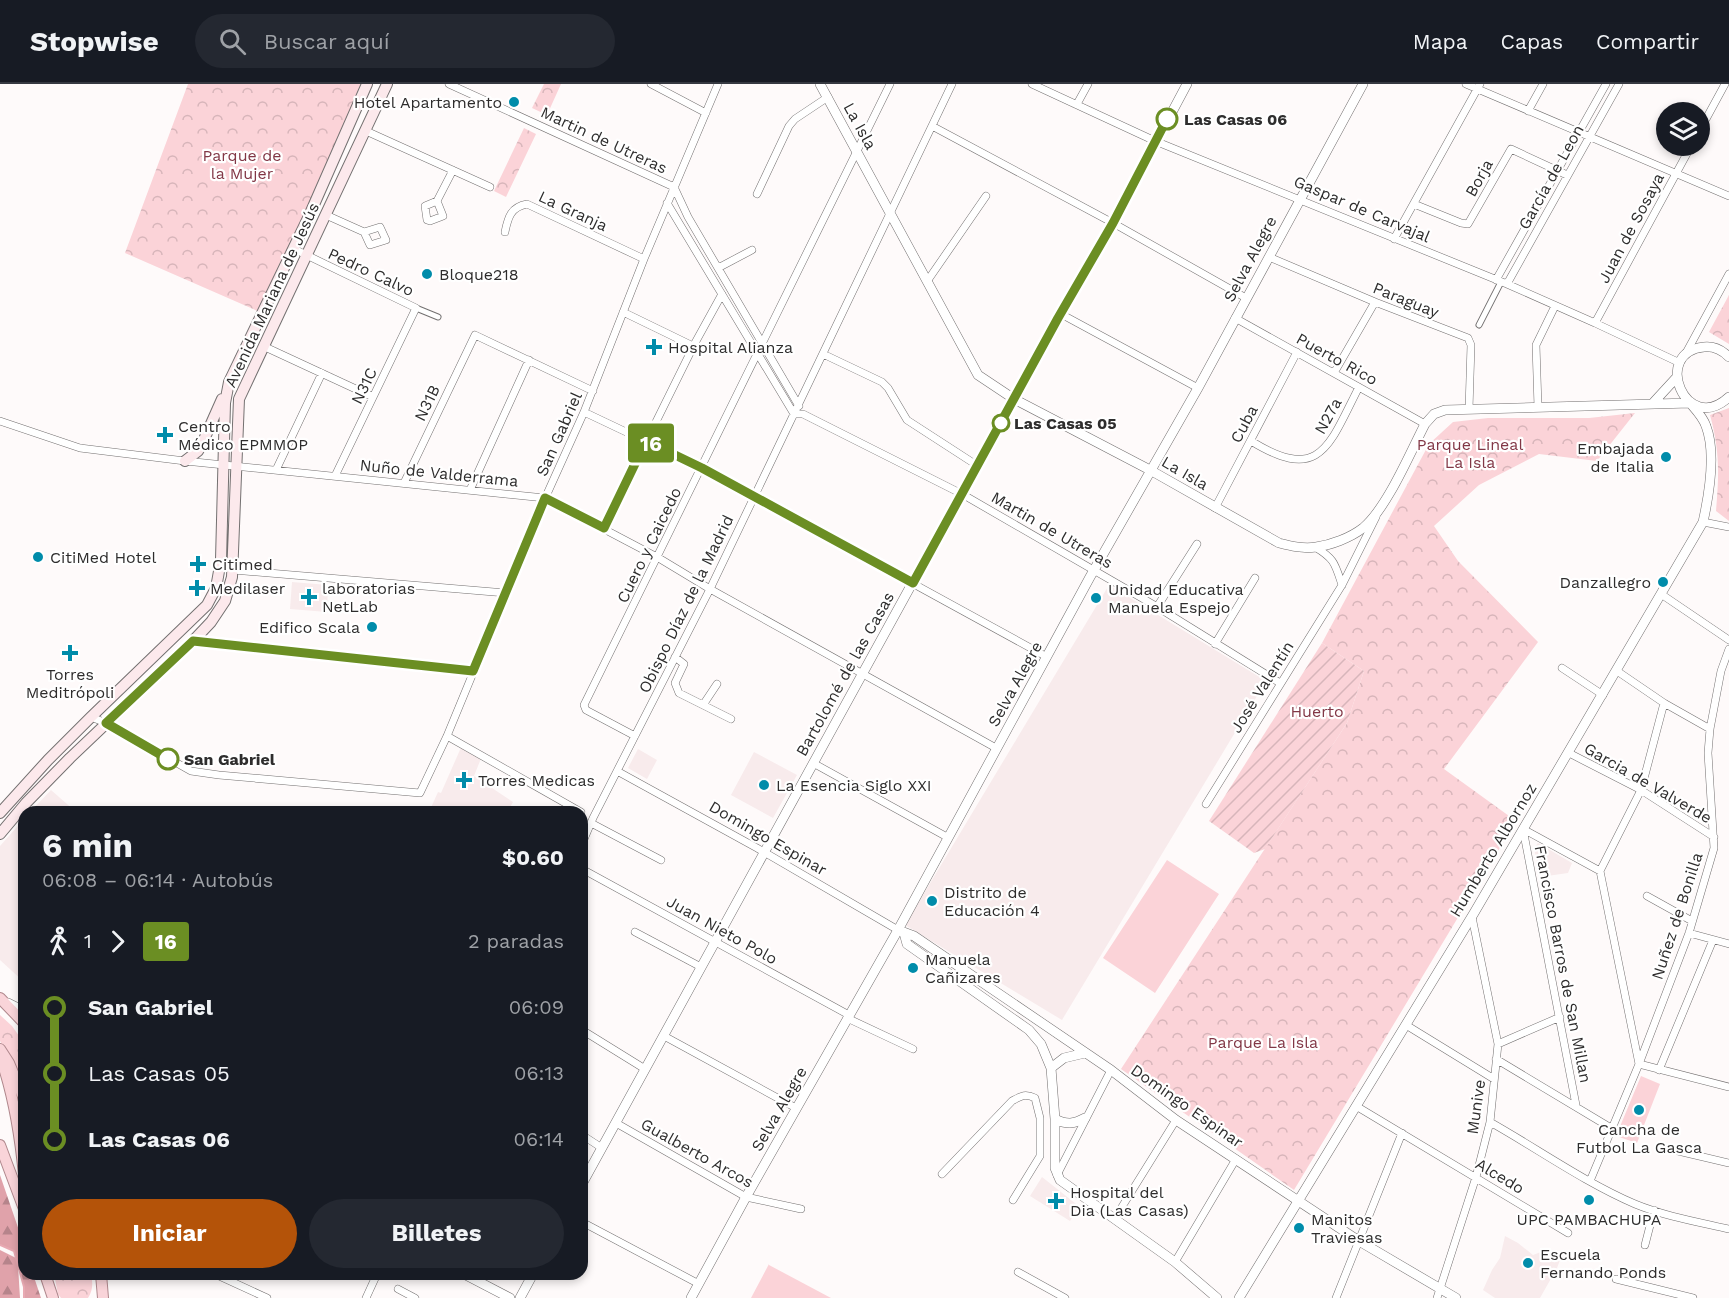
<!DOCTYPE html>
<html lang="es">
<meta charset="utf-8">
<style>
:root{--surface:#171b24;--page:#242831;--text:#f1f3f6;--muted:#9ea1a6;--line:#363941;--accent:#b45309}
body{margin:0;font-family:"Work Sans",sans-serif;background:var(--page);color:var(--text);height:100vh;display:flex;flex-direction:column;font-size:22px;white-space:nowrap}
*{box-sizing:border-box;margin:0}
p{font-size:20px;color:var(--muted)}
.icon{flex:none;width:33px;height:33px;fill:none;stroke:currentColor;stroke-width:2;stroke-linecap:round;stroke-linejoin:round}
.map{position:relative;flex:1;overflow:hidden}
.details{position:absolute;left:18px;top:722px;width:570px;height:474px;display:flex;flex-direction:column;background:var(--surface);border-radius:18px;box-shadow:0 3px 9px #0003}
.details>*{flex:none}
.badge{padding:0 12px;border-radius:4px;font-size:21px;line-height:39px}
.fabs{position:absolute;left:1656px;top:18px;display:grid;gap:12px}
.fabs a{display:grid;place-items:center;width:54px;height:54px;border-radius:50%;background:var(--surface);box-shadow:0 3px 9px #0003;font-size:30px}
.map>.badge{position:absolute;translate:-50% -50%;box-shadow:0 0 0 3px #fff}
.legs{display:flex;align-items:center;gap:9px;height:66px;padding:0 24px;font-size:20px}
.legs p{margin-inline-start:auto}
.headline{display:flex;align-items:center;justify-content:space-between;height:102px;padding:0 24px}
h1{font-size:33px;font-weight:700;line-height:45px}
.primary-button{display:flex;gap:12px;margin-top:auto;padding:12px 24px}
.primary-button a{flex:1;height:69px;border-radius:36px;background:var(--accent);color:#fff;font-size:24px;font-weight:700;line-height:69px;text-align:center}
.primary-button a+a{background:var(--page);color:var(--text)}
ul{padding:0 24px;list-style:none}
li{display:flex;align-items:center;gap:21px;height:66px;font-size:22px}
li i{display:grid;place-items:center;width:9px;height:100%;margin:0 8px;background:currentColor}
li i::after{content:'';width:15px;height:15px;margin:-8px;border:4px solid;border-radius:50%;background:var(--surface)}
li p{margin-inline-start:auto}
li:first-child i{background:linear-gradient(#0000 50%,currentColor 0)}
li:last-child i{background:linear-gradient(currentColor 50%,#0000 0)}
header{display:flex;align-items:center;gap:36px;box-sizing:border-box;height:84px;padding:0 30px;background:var(--surface);border-bottom:2px solid var(--line)}
header strong{font-size:28px}
nav{display:flex;gap:33px;margin-inline-start:auto;font-size:21px}
.search{width:420px;height:54px;background:var(--page);display:flex;align-items:center;gap:15px;box-sizing:border-box;padding:0 21px;border-radius:33px;color:var(--muted);font-size:22px}
.map>svg:first-child{display:block}
</style>
<header>
<strong>Stopwise</strong>
<div class="search"><svg class="icon" aria-label="search" viewBox="0 0 24 24"><circle cx="10" cy="10" r="6"/><path d="M15 15l6 6"/></svg>Buscar aquí</div>
<nav><a>Mapa</a><a>Capas</a><a>Compartir</a></nav>
</header>
<div class="map">
<svg width="1729" height="1214" viewBox="0 0 1729 1214">
<defs>
<pattern id="forest-firs" width="22" height="20" patternUnits="userSpaceOnUse" patternTransform="scale(1.5)"><rect width="22" height="20" fill="#e0a2aa"/><path d="M5 1l3.5 6h-7zM16 11l3.5 6h-7z" fill="#b6848b"/></pattern>
<pattern id="park-crowns" width="20" height="18" patternUnits="userSpaceOnUse" patternTransform="scale(1.5)"><rect width="20" height="18" fill="#fbd3d8"/><path d="M2 6a3 3 0 1 1 6 0M12 15a3 3 0 1 1 6 0" fill="none" stroke="#d7b5ba"/></pattern>
<pattern id="garden-furrows" width="10" height="10" patternUnits="userSpaceOnUse" patternTransform="scale(1.5)"><rect width="10" height="10" fill="#fbd3d8"/><path d="M-1 1l2-2M0 10L10 0M9 11l2-2" fill="none" stroke="#d7b5ba"/></pattern>
</defs>
<rect width="100%" height="100%" fill="#fefafa"/>
<path fill="#f8ebec" d="M 292,498 L 328,501 L 327,528 L 290,525 Z
M 1109,501 L 1266,597 L 1062,936 L 905,841 Z
M 463,659 L 482,672 L 474,692 L 513,718 L 508,727 L 429,728 L 438,708 L 441,709 Z
M 638,665 L 657,676 L 647,695 L 628,684 Z
M 754,668 L 797,691 L 773,734 L 731,711 Z
M 51,706 L 75,727 L 31,727 Z
M 24,735 L 24,898 L 0,876 L 0,762 Z
M 1538,759 L 1572,779 L 1568,789 L 1540,793 L 1534,764 Z
M 1042,1093 L 1080,1123 L 1070,1137 L 1030,1112 Z
M 1505,1152 L 1518,1159 L 1533,1171 L 1546,1166 L 1562,1171 L 1557,1184 L 1540,1214 L 1495,1214 L 1483,1206 L 1492,1186 L 1500,1174 Z"/>
<path fill="url(#forest-firs)" d="M 0,1091 L 24,1161 L 24,1190 L 33,1190 L 41,1214 L 24,1214 L 24,1203 L 18,1182 L 20,1214 L 0,1214 L 0,1166 L 16,1174 L 14,1167 L 0,1161 Z"/>
<path fill="url(#park-crowns)" d="M 188,0 L 364,0 L 262,229 L 125,169 Z
M 544,0 L 561,0 L 547,31 L 532,24 Z
M 524,44 L 536,50 L 506,113 L 494,107 Z
M 1729,211 L 1729,260 L 1709,248 Z
M 1729,324 L 1729,437 L 1716,427 C 1719,391 1720,367 1710,331 Z
M 1635,329 L 1597,377 L 1539,370 L 1479,401 L 1434,442 L 1458,477 L 1538,558 L 1444,685 L 1516,737 L 1294,1106 L 1121,985 L 1347,639 L 1364,587 L 1322,559 L 1429,360 L 1453,338 L 1488,334 L 1589,334 Z
M 0,931 L 12,942 L 24,959 L 24,1003 L 0,957 Z
M 54,1190 L 91,1190 C 93,1198 93,1207 88,1214 L 61,1214 L 58,1210 Z"/>
<path fill="url(#garden-furrows)" d="M 1322,559 L 1364,587 L 1347,639 L 1265,765 L 1254,769 L 1209,737 Z"/>
<path fill="#fbd3d8" d="M 1167,776 L 1219,810 L 1155,909 L 1103,874 Z
M 1641,992 L 1660,1000 L 1637,1059 L 1616,1052 Z
M 769,1180 L 769,1181 L 831,1214 L 751,1214 Z"/>
<g fill="none" stroke-linecap="round" stroke-linejoin="round">
<path stroke="#e8a9b2" stroke-width="2" d="M 0,1161 L 14,1167 L 24,1203 L 24,1214"/>
<g stroke="#737070" stroke-width="7">
<path id="pedestrian" d="M 416,224 L 438,233
M 1479,241 L 1501,198"/>
</g>
<g stroke="#737070" stroke-width="8">
<path id="minor" d="M 449,0 L 674,103 L 688,133 L 799,322
M 651,0 L 706,29
M 1032,0 L 1155,57 L 1507,200 L 1595,239 L 1680,279
M 1466,0 L 1729,112
M 1077,20 L 1088,0
M 1528,27 L 1543,0
M 932,42 L 1113,139 L 1246,214
M 1700,46 L 1725,0
M 366,47 L 490,103
M 757,110 L 789,42 L 795,35 L 828,13
M 437,117 L 443,132 L 430,137 L 427,136 L 425,122 L 437,117 L 453,86
M 667,119 L 794,330 L 803,330 L 962,410 L 1154,521 L 1280,599
M 1414,120 L 1461,139 L 1468,140 L 1511,65 L 1567,91
M 326,131 L 364,148 L 370,161 L 386,156 L 380,143 L 364,148
M 505,148 C 508,133 511,123 527,120 L 644,175
M 1394,155 L 1480,0
M 294,165 L 416,224 L 335,392
M 1269,173 L 1375,218 L 1468,254 L 1471,261 L 1469,325
M 718,184 L 752,166
M 928,196 L 986,112
M 1496,196 L 1606,0
M 1507,200 L 1619,0
M 623,228 L 693,262
M 1061,230 L 1198,304
M 1235,234 L 1425,340
M 1595,239 L 1691,62
M 263,262 L 373,313
M 1686,269 L 1729,190
M 823,270 L 882,298 L 888,304 L 907,336 L 978,382
M 1334,289 L 1375,218
M 1538,323 L 1536,261 L 1555,222
M 584,328 L 702,384 L 1047,573
M 0,337 L 80,364 L 185,377 L 545,414 L 657,473 L 710,505 L 996,664
M 1251,357 C 1321,400 1329,361 1359,303
M 276,386 L 322,289
M 404,399 L 475,251 L 593,307
M 470,406 L 529,276
M 1215,424 L 1297,268
M 1703,438 L 1729,443
M 604,443 L 695,259 L 722,210
M 1315,463 C 1335,475 1335,480 1342,501
M 233,486 L 506,509
M 1661,510 L 1729,556
M 1157,523 L 1197,460
M 193,557 L 473,587
M 1215,560 L 1255,494
M 675,573 L 684,580 L 675,599 L 679,609 L 703,621 L 717,600
M 1562,584 L 1603,611
M 1617,587 L 1664,619 L 1710,645
M 703,621 L 731,635
M 91,633 L 106,639 L 191,687 L 219,691 L 420,709 L 447,652 L 547,410 L 584,328 L 644,175 L 718,0
M 447,652 L 581,728
M 635,652 L 586,626 L 584,621 L 890,0
M 1569,669 L 1641,706 L 1714,753
M 813,679 L 947,753
M 617,687 L 757,764 L 898,846
M 1206,720 L 1342,501 L 1376,433
M 591,739 L 661,776
M 1523,745 L 1576,1021
M 1523,745 L 1600,787
M 582,760 L 593,734 L 710,505 L 952,0
M 582,785 L 849,931
M 1647,812 L 1692,837
M 635,848 L 701,883
M 1689,849 L 1729,860
M 847,934 L 913,965
M 1406,941 L 1494,995
M 582,946 L 645,985
M 664,952 L 796,1024
M 1498,960 L 1560,933
M 1496,975 L 1611,1044
M 1639,980 L 1600,787 L 1641,706 L 1664,619
M 1639,980 L 1729,1003
M 1659,986 L 1713,856
M 1356,1022 L 1568,1149
M 1490,1038 C 1538,1065 1584,1098 1635,1120 C 1664,1132 1698,1138 1729,1145
M 616,1039 L 746,1113 L 801,1125
M 582,1051 L 602,1064
M 1661,1063 L 1729,1079
M 942,1090 L 1012,1017 C 1021,1012 1025,1009 1035,1014 L 1040,1034 L 1040,1072 L 1013,1116
M 1057,1091 L 1111,986
M 1590,1097 L 1639,980 L 1689,849 L 1714,764 L 1708,669 L 1710,645 L 1721,587 L 1729,565
M 1115,1134 L 1176,1036
M 582,1138 L 699,1200
M 1645,1161 L 1654,1126
M 1175,1178 L 1236,1075
M 1018,1188 L 1065,1214
M 215,1190 L 267,1214
M 1616,1195 L 1693,1214
M 398,1205 L 415,1214
M 366,1214 L 377,1190
M 1336,1214 L 1402,1049
M 1437,1214 L 1476,1093 L 1490,1038 L 1498,960 L 1472,833"/>
</g>
<g stroke="#737070" stroke-width="10">
<path id="tertiary" d="M 820,0 L 978,291 L 1014,315 L 1150,386 L 1279,459 C 1291,462 1303,465 1316,463 C 1331,461 1350,454 1363,444 C 1387,424 1410,369 1425,340 L 1434,330 L 1445,326 L 1690,319 C 1696,326 1703,333 1706,342 C 1716,368 1709,411 1703,438 L 1474,829 L 1239,1214
M 1729,273 C 1722,266 1714,262 1704,263 C 1651,268 1686,353 1729,313
M 1653,319 L 1676,294
M 898,846 L 914,852 L 1111,986 L 1176,1036 L 1359,1157 L 1456,1214
M 904,849 L 907,860 L 1029,946 L 1041,960 L 1051,984 L 1055,1035 L 1055,1084 L 1060,1096 L 1175,1178 L 1217,1214
M 8,919 L 24,927
M 1051,984 L 1064,974 L 1085,969
M 1055,1035 C 1067,1041 1074,1040 1085,1034
M 582,1100 L 1058,234 L 1113,139 L 1187,0
M 464,1190 L 510,1214
M 520,1214 L 533,1190
M 691,1214 L 746,1113 L 898,846 L 1090,493 L 1198,304 L 1363,0"/>
</g>
<g stroke="#737070" stroke-width="12">
<path id="secondary" d="M 185,377 L 198,367 L 202,360 L 222,315
M 0,729 L 48,676 L 91,633 L 207,521 L 216,504 L 221,476 L 225,319 L 229,298 L 309,132 L 367,0
M 0,750 L 26,719 L 70,674 L 193,557 L 211,538 L 225,517 L 232,493 L 239,315 L 387,0"/>
</g>
<g stroke="#af878c" stroke-width="12">
<path id="primary" d="M 0,914 L 24,939
M 0,965 L 9,979 L 24,1015
M 0,972 C 14,1011 20,1050 24,1091
M 0,1061 L 24,1125
M 45,1190 L 53,1214
M 101,1190 L 103,1214"/>
</g>
<use href="#pedestrian" stroke="#fff" stroke-width="5"/>
<use href="#minor" stroke="#fff" stroke-width="7"/>
<use href="#tertiary" stroke="#fff" stroke-width="9"/>
<use href="#secondary" stroke="#fce9ec" stroke-width="10"/>
<use href="#primary" stroke="#f9d4d9" stroke-width="10"/>
</g>
<g fill="none" stroke-linecap="round" stroke-linejoin="round">
<g stroke="#fff" stroke-width="14">
<path id="line-1" d="M 168,675 L 106,639 L 193,557 L 473,587 L 545,414 L 604,444 L 646,357 L 702,384 L 913,499 L 1058,234 L 1113,139 L 1167,35"/>
</g>
<use href="#line-1" stroke="#6b8e23" stroke-width="9"/>
</g>
<g fill="#008caa" stroke="#fff" stroke-width="2">
<circle cx="514" cy="18" r="6"/>
<circle cx="427" cy="190" r="6"/>
<path d="M651 254h6v6h6v6h-6v6h-6v-6h-6v-6h6z"/>
<path d="M162 342h6v6h6v6h-6v6h-6v-6h-6v-6h6z"/>
<circle cx="1666" cy="373" r="6"/>
<circle cx="38" cy="473" r="6"/>
<path d="M195 471h6v6h6v6h-6v6h-6v-6h-6v-6h6z"/>
<circle cx="1663" cy="498" r="6"/>
<path d="M194 495h6v6h6v6h-6v6h-6v-6h-6v-6h6z"/>
<path d="M306 504h6v6h6v6h-6v6h-6v-6h-6v-6h6z"/>
<circle cx="1096" cy="514" r="6"/>
<circle cx="372" cy="543" r="6"/>
<path d="M67 560h6v6h6v6h-6v6h-6v-6h-6v-6h6z"/>
<path d="M461 687h6v6h6v6h-6v6h-6v-6h-6v-6h6z"/>
<circle cx="764" cy="701" r="6"/>
<circle cx="932" cy="817" r="6"/>
<circle cx="913" cy="884" r="6"/>
<circle cx="1639" cy="1026" r="6"/>
<circle cx="1589" cy="1116" r="6"/>
<path d="M1053 1108h6v6h6v6h-6v6h-6v-6h-6v-6h6z"/>
<circle cx="1299" cy="1144" r="6"/>
<circle cx="1528" cy="1179" r="6"/>
</g>
<g fill="#fff" stroke="#6b8e23" stroke-width="3">
<circle cx="1167" cy="35" r="10"/>
<circle cx="1001" cy="339" r="8"/>
<circle cx="168" cy="675" r="10"/>
</g>
<g text-anchor="middle" dominant-baseline="central" stroke-width="4.5" stroke-linejoin="round" paint-order="stroke">
<g font-size="16" fill="#2e2d2d" stroke="#fff" text-anchor="start">
<text x="502" y="18" text-anchor="end">Hotel Apartamento</text>
<text x="439" y="190">Bloque218</text>
<text x="668" y="263">Hospital Alianza</text>
<text x="178" y="342">Centro<tspan x="178" dy="18">Médico EPMMOP</tspan></text>
<text x="1654" y="364" text-anchor="end">Embajada<tspan x="1654" dy="18">de Italia</tspan></text>
<text x="50" y="473">CitiMed Hotel</text>
<text x="212" y="480">Citimed</text>
<text x="1651" y="498" text-anchor="end">Danzallegro</text>
<text x="210" y="504">Medilaser</text>
<text x="322" y="504">laboratorias<tspan x="322" dy="18">NetLab</tspan></text>
<text x="1108" y="505">Unidad Educativa<tspan x="1108" dy="18">Manuela Espejo</tspan></text>
<text x="360" y="543" text-anchor="end">Edifico Scala</text>
<text x="70" y="590" text-anchor="middle">Torres<tspan x="70" dy="18">Meditrópoli</tspan></text>
<text x="478" y="696">Torres Medicas</text>
<text x="776" y="701">La Esencia Siglo XXI</text>
<text x="944" y="808">Distrito de<tspan x="944" dy="18">Educación 4</tspan></text>
<text x="925" y="875">Manuela<tspan x="925" dy="18">Cañizares</tspan></text>
<text x="1639" y="1045" text-anchor="middle">Cancha de<tspan x="1639" dy="18">Futbol La Gasca</tspan></text>
<text x="1070" y="1108">Hospital del<tspan x="1070" dy="18">Dia (Las Casas)</tspan></text>
<text x="1311" y="1135">Manitos<tspan x="1311" dy="18">Traviesas</tspan></text>
<text x="1589" y="1135" text-anchor="middle">UPC PAMBACHUPA</text>
<text x="1540" y="1170">Escuela<tspan x="1540" dy="18">Fernando Ponds</tspan></text>
</g>
<g font-size="16" font-weight="bold" fill="#2e2d2d" stroke="#fff" text-anchor="start">
<text x="1184" y="35">Las Casas 06</text>
<text x="1014" y="339">Las Casas 05</text>
<text x="184" y="675">San Gabriel</text>
</g>
<g font-size="16" fill="#2e2d2d" stroke="#fff">
<text transform="translate(860 42) rotate(61)">La Isla</text>
<text transform="translate(604 56) rotate(25)">Martin de Utreras</text>
<text transform="translate(1551 93) rotate(-61)">García de Leon</text>
<text transform="translate(1479 94) rotate(-61)">Borja</text>
<text transform="translate(1362 125) rotate(23)">Gaspar de Carvajal</text>
<text transform="translate(573 127) rotate(25)">La Granja</text>
<text transform="translate(1631 144) rotate(-62)">Juan de Sosaya</text>
<text transform="translate(1250 175) rotate(-62)">Selva Alegre</text>
<text transform="translate(371 188) rotate(25)">Pedro Calvo</text>
<text transform="translate(272 211) rotate(-65)">Avenida Mariana de Jesús</text>
<text transform="translate(1406 216) rotate(22)">Paraguay</text>
<text transform="translate(1337 275) rotate(29)">Puerto Rico</text>
<text transform="translate(364 302) rotate(-64)">N31C</text>
<text transform="translate(427 319) rotate(-64)">N31B</text>
<text transform="translate(1328 332) rotate(-61)">N27a</text>
<text transform="translate(1244 340) rotate(-62)">Cuba</text>
<text transform="translate(559 350) rotate(-66)">San Gabriel</text>
<text transform="translate(439 389) rotate(6)">Nuño de Valderrama</text>
<text transform="translate(1185 389) rotate(30)">La Isla</text>
<text transform="translate(1052 446) rotate(30)">Martin de Utreras</text>
<text transform="translate(649 461) rotate(-64)">Cuero y Caicedo</text>
<text transform="translate(686 520) rotate(-64)">Obispo Díaz de la Madrid</text>
<text transform="translate(845 590) rotate(-61)">Bartolomé de las Casas</text>
<text transform="translate(1015 600) rotate(-61)">Selva Alegre</text>
<text transform="translate(1262 603) rotate(-58)">José Valentín</text>
<text transform="translate(1648 699) rotate(30)">Garcia de Valverde</text>
<text transform="translate(768 754) rotate(30)">Domingo Espinar</text>
<text transform="translate(1493 766) rotate(-59)">Humberto Albornoz</text>
<text transform="translate(1677 832) rotate(-72)">Nuñez de Bonilla</text>
<text transform="translate(722 846) rotate(29)">Juan Nieto Polo</text>
<text transform="translate(1563 880) rotate(79)">Francisco Barros de San Millan</text>
<text transform="translate(1187 1022) rotate(35)">Domingo Espinar</text>
<text transform="translate(1476 1023) rotate(-82)">Munive</text>
<text transform="translate(779 1025) rotate(-60)">Selva Alegre</text>
<text transform="translate(697 1069) rotate(29)">Gualberto Arcos</text>
<text transform="translate(1500 1092) rotate(31)">Alcedo</text>
</g>
<g font-size="16" fill="#823746" stroke="#fff">
<text x="242" y="71">Parque de<tspan x="242" dy="18">la Mujer</tspan></text>
<text x="1470" y="360">Parque Lineal<tspan x="1470" dy="18">La Isla</tspan></text>
<text x="1317" y="627">Huerto</text>
<text x="1263" y="958">Parque La Isla</text>
</g>
</g>
</svg>
<div class="fabs">
<a><svg class="icon" aria-label="layers" viewBox="0 0 24 24"><path d="M12 4l9 5-9 5-9-5zM3 14l9 5 9-5"/></svg></a>
</div>
<b class="badge" style="left:651px;top:359px;background:#6b8e23;color:#fff">16</b>
<section class="details">
<div class="headline"><div><h1>6 min</h1><p>06:08 – 06:14 · Autobús</p></div><b>$0.60</b></div>
<div class="legs"><svg class="icon" aria-label="walk" viewBox="0 0 24 24"><circle cx="13" cy="4" r="2"/><path d="M13 8l-2 6 4 7M11 14l-3 7M7 12l3-4h3l4 4"/></svg>1<svg class="icon" aria-label="forward" viewBox="0 0 24 24"><path d="M9 5l7 7-7 7"/></svg><b class="badge" style="background:#6b8e23;color:#fff">16</b><p>2 paradas</p></div>
<ul>
<li><i style="color:#6b8e23"></i><b>San Gabriel</b><p>06:09</p></li>
<li><i style="color:#6b8e23"></i><span>Las Casas 05</span><p>06:13</p></li>
<li><i style="color:#6b8e23"></i><b>Las Casas 06</b><p>06:14</p></li>
</ul>
<div class="primary-button"><a>Iniciar</a><a>Billetes</a></div>
</section>
</div>
